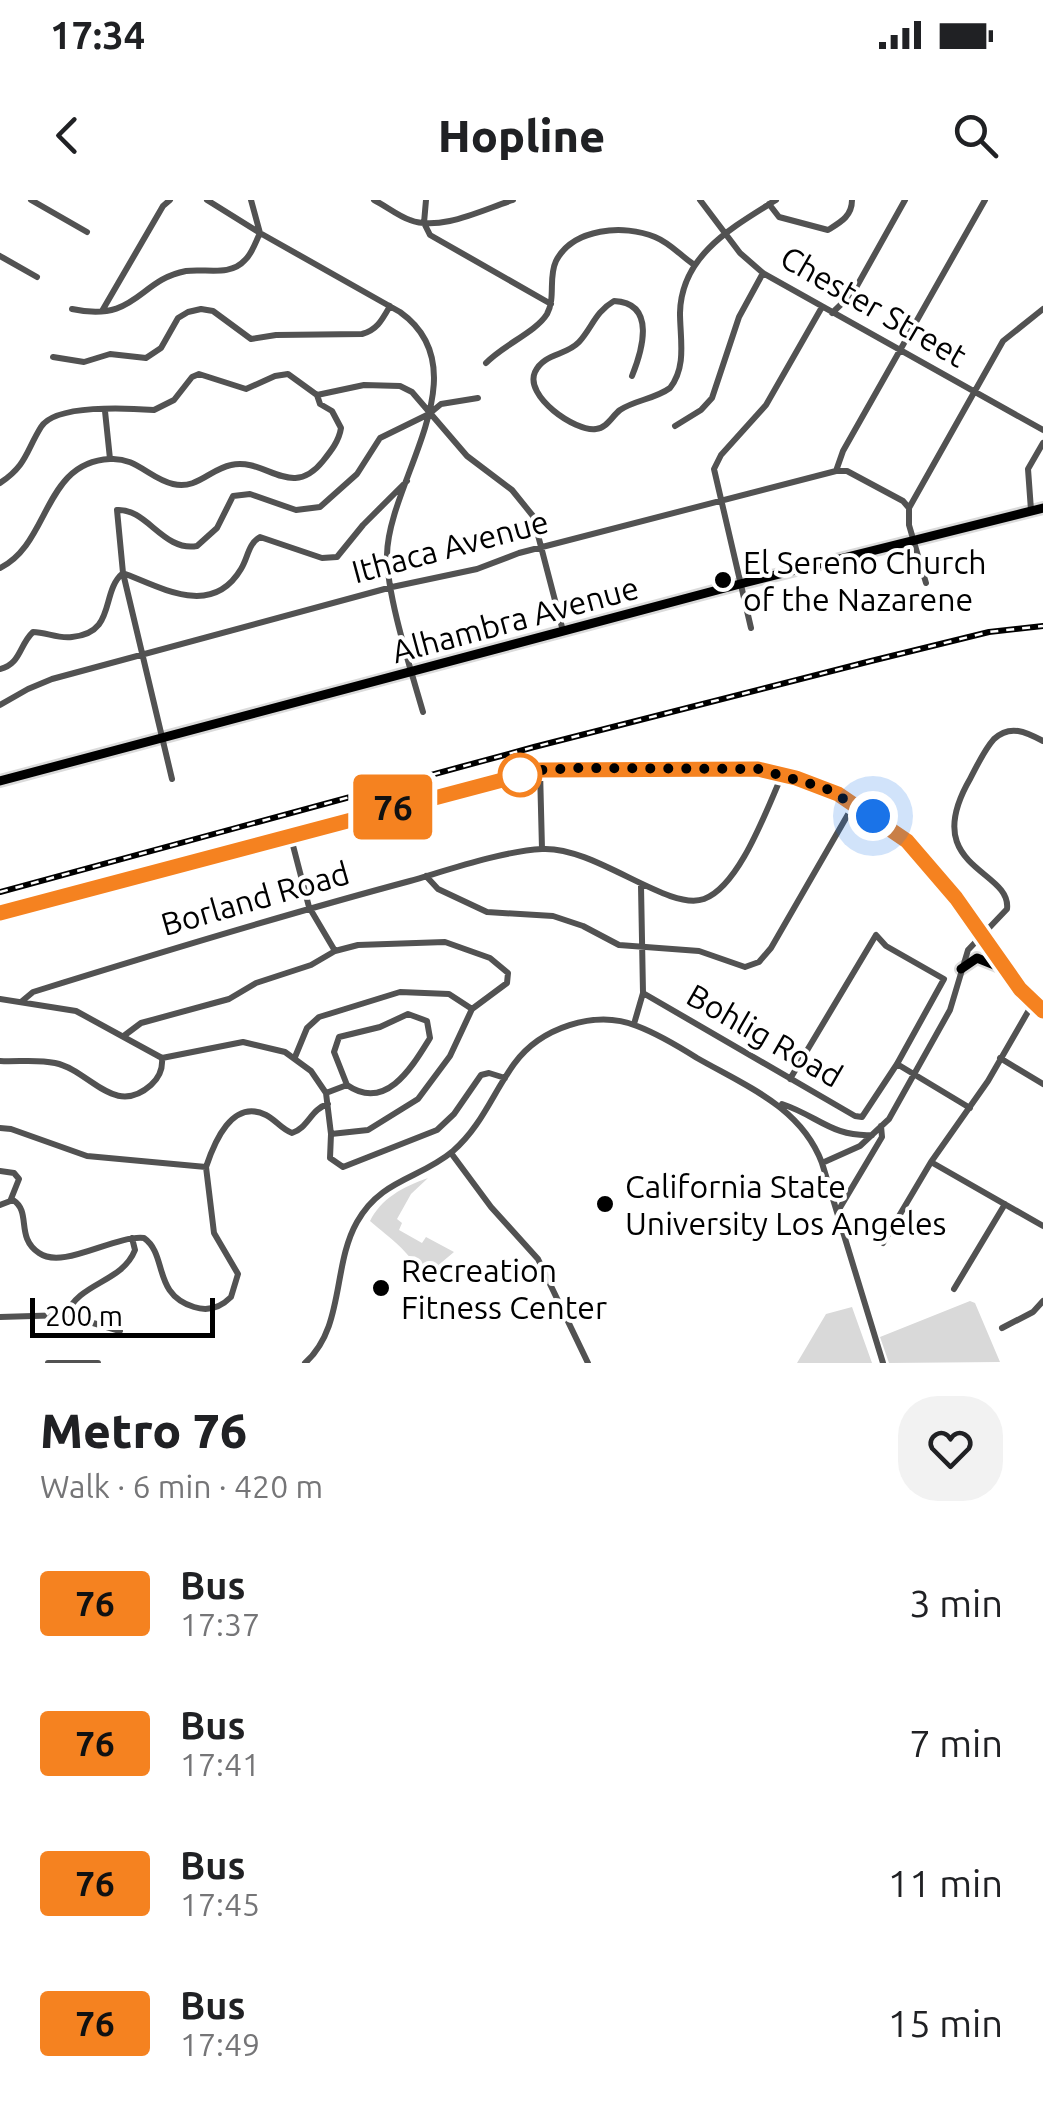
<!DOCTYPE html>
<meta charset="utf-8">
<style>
:root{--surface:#fff;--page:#f2f2f2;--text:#202124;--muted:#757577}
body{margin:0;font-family:Ubuntu,sans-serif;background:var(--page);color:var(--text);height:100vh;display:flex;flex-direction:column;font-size:38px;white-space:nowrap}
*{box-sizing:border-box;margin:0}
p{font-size:32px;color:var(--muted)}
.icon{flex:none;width:55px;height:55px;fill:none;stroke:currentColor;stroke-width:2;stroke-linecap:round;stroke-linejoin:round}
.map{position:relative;height:1163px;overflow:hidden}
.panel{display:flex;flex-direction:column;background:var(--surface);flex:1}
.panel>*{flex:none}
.badge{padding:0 20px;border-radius:8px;font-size:35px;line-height:65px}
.scale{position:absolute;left:30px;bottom:25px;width:185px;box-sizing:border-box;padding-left:10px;border:5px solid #000;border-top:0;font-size:28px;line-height:35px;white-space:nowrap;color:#000;-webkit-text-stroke:8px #fff;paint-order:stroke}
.you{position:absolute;width:50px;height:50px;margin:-25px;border:8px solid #fff;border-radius:50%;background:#1a73e8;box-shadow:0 0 0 15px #1a73e833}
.map>.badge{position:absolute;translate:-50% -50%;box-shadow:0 0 0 5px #fff}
.round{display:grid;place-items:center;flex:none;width:105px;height:105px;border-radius:40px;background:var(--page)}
.summary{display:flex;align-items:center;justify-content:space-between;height:170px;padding:0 40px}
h1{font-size:48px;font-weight:800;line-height:75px}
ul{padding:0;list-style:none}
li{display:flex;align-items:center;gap:30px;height:140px;padding:0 40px}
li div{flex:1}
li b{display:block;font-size:38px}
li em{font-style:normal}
li .badge{min-width:110px;font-weight:700;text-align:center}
.status{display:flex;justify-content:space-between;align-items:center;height:70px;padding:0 50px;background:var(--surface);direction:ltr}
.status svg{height:28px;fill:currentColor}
header{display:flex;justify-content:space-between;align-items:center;height:130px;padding:0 40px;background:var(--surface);font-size:45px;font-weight:800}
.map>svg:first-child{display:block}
</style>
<div class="status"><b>17:34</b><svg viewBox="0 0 49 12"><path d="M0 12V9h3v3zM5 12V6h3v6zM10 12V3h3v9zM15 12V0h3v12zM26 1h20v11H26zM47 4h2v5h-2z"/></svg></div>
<header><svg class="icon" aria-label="back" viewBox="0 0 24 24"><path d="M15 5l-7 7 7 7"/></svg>Hopline<svg class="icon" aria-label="search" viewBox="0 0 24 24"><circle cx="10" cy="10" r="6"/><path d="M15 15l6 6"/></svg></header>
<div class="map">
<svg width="1043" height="1163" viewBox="0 0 1043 1163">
<rect width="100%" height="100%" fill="#fff"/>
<path fill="#d9d9d9" d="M 428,978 L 411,994 L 397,1019 L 402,1023 L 399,1030 L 422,1043 L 426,1037 L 454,1052 L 423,1078 C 408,1049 394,1042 370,1021 C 381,999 402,987 428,978 Z
M 970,1101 L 975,1103 L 1000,1162 L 889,1163 L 880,1137 Z
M 852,1107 L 872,1163 L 797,1163 L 826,1114 Z"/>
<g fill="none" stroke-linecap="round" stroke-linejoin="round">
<g stroke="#dbdbdb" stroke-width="14">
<path id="major" d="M 0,581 L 740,384 L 1043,308
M 0,712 L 540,570 L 745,568 L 783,573 L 825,588 L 859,607 L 897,633 L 923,657 L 1021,789 L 1043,811
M 961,769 L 977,758 L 1002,768"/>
</g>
<path stroke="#525252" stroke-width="6" d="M 31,0 L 87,32
M 251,0 L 260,33 L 400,112 C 483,171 388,281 387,355 C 387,397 411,470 423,512
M 374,0 C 386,6 398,16 410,20 C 440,32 484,9 513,0
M 426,0 L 424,23 L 430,35 L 551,104
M 700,0 L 740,53 L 763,73 L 1043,230
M 769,4 L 779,17 L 828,30 C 841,22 852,16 852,0
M 0,56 L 37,77
M 72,109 C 137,123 138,80 186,71 C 205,68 230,77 245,60 C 252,54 256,41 260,33 L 207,0
M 102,111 L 163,6 L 170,0
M 832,113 L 853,93 L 905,0
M 53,157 L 84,162 L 110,154 L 146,158 L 161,148 L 178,118 L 188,112 L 201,109 L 213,111 L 251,139 L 276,135 L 362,134 C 377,130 382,120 390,106
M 486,163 C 503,145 536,132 547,114 C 556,97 548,78 556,61 C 573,28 624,24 655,37 C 670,43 680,55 693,64
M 632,176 C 642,151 657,103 614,101 C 595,112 592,128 579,142 C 566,156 544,153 535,172 C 524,196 575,232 596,229 C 607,228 612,216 620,210 C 635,200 655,199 670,188 C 687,166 680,139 680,113 C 681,55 733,27 776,0
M 105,211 L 110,259
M 675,226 L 701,210 L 712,198 L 739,117 L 763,73
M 836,271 L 843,251 L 985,0
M 0,283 C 27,265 26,251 41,227 C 55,204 128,208 154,210 L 174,200 L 192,177 L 199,174 L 246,189 L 275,176 L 288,174 L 317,195 L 364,185 L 400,186 L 412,192 L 467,256 L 512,290 L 533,316 L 563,431
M 1031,310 L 1028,269 L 1043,243
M 0,368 C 50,344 43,262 110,259 C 136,257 150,279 173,284 C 197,290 210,269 231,265 C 266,257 291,301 323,261 C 331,251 339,241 341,228 L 332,211 L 320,204 L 317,195
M 926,383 L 909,325 L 909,308 L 1003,141 L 1043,109
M 751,428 L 714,269 L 721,255 L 766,205 L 822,107
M 0,469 C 21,464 19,445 33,432 C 46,432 58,439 72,437 C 117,433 100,392 123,373 C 162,388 212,418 241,369 C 248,358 248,344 260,337 L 322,358 L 337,357 L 363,325 L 407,281
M 0,505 L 28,489 L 52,479 L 392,387 L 477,369 L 519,353 L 836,271 L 847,271 L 903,301 L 909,308
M 540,570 L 542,649
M 172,579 L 123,373 L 117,310 C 147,308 163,352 197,346 L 217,328 L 233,296 L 250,294 L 296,310 L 320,307 L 357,274 L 380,238 L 429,214 L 441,204 L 478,198
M 290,634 L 309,707 L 335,751
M 426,676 L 438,689 L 487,712 L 553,716 L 583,726 L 619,745 L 699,751 L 745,767 L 759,762 L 771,748 L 854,604
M 643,793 L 855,916 L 862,917 L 897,864 L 944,779 L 886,746 L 876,735 L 790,879
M 0,799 L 76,811 L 162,858 L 243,842 L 285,852 L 311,871 L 326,893 L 331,934 L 330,958 L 343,967 L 437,930 L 454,914 L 481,875 L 489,873 L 505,878
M 21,802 L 33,792 C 158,753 283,715 410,681 C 448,670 503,651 542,649 C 595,646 668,712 704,699 C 740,686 767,608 783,573
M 634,824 L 643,793 L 641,686
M 125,835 L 141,823 L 229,799 L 256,783 L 311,765 L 335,751 L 358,745 L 445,742 L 490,758 L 508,773 L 507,783 L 472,809 L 450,856 L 418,899 L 368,930 L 331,934
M 295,857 L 307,828 L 319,817 L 400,792 L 449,794 L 472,809
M 1000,858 L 1043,884
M 0,861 C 18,862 37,859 55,863 C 90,870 114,918 151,885 C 160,877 163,869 162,858
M 897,864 L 970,908
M 326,893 L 347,885 L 334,852 L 339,837 L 380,827 L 408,814 L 427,821 L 430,838 C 412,867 386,912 347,885
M 782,904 C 818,916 832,937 872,935
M 0,928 L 11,929 L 87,956 L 206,967 C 214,943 232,898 266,915 C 276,920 281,929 292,933 C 308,928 311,909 328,904
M 451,953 L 491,1007 L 538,1059 L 588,1163
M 931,962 L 1043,1026
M 822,963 L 860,946 L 889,919 L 950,810 L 968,750 L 1007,709 C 1012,669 918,669 970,579 C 977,566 984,550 994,539 C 1010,524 1026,532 1043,541
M 0,971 L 14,973 L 19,979 L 11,999
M 0,1005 L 13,1000 C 32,1012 15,1037 39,1053 C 63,1070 114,1035 144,1038 C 168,1055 152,1094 194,1107 C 209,1112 221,1107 231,1097 L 238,1074 L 214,1033 L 206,967
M 838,1011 L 882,937 L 881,926
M 883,1043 L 931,962 L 988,881 L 1033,803
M 954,1089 L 1005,1004
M 66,1115 C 79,1082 122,1083 135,1050 L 132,1038
M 0,1117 L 66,1115 L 120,1131
M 1002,1128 L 1033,1112 L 1043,1101
M 48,1163 L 98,1163
M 305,1163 C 345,1127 332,1066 357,1022 C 381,979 420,979 453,951 C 481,927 493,893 514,864 C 540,828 595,809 637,826 C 658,834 678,846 697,858 C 746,886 801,907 822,963 L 883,1163"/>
<use href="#major" stroke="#000" stroke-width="9"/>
<g stroke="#000" stroke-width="6">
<path id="rail" d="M 0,692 L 534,547 L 871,461 L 989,432 L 1043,426"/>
</g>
<use href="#rail" stroke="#fff" stroke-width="2.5" stroke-dasharray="8" stroke-linecap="butt"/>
</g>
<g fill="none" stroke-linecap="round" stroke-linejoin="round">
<g stroke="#fff" stroke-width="22">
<path id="line" d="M 0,713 L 540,570 L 758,569 L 796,578 L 838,594 L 907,641 L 956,698 L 1020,789 L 1043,811"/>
</g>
<use href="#line" stroke="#f58220" stroke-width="15"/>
<path stroke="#000" stroke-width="10" stroke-dasharray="0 18" d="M 520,575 L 505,579 L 540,570 L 580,568 L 758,569 L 825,588 L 873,616"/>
</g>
<g fill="#000" stroke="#fff" stroke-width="4">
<circle cx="723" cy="380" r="10"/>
<circle cx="605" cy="1004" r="10"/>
<circle cx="381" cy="1088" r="10"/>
</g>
<circle fill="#fff" stroke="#f58220" stroke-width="5" cx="520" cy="575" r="20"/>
<g text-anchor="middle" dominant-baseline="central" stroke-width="8" stroke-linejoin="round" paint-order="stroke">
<g font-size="32" fill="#000" stroke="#fff">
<text transform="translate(874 106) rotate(30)">Chester Street</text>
<text transform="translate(450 346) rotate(-15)">Ithaca Avenue</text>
<text transform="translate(515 419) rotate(-15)">Alhambra Avenue</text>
<text transform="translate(255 698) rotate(-16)">Borland Road</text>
<text transform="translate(765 835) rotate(30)">Bohlig Road</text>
</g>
<g font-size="32" fill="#000" stroke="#fff" text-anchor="start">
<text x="743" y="362">El Sereno Church<tspan x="743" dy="37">of the Nazarene</tspan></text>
<text x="625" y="986">California State<tspan x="625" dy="37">University Los Angeles</tspan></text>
<text x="401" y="1070">Recreation<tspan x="401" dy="37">Fitness Center</tspan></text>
</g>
</g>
</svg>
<div class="scale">200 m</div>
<div class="you" style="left:873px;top:616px"></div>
<b class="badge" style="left:393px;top:607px;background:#f58220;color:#111">76</b>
</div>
<section class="panel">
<div class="summary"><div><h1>Metro 76</h1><p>Walk · 6 min · 420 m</p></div><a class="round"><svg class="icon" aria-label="heart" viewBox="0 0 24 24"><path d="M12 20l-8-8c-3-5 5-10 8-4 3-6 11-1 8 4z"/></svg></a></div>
<ul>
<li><span class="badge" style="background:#f58220;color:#111">76</span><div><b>Bus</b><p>17:37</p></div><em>3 min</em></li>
<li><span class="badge" style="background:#f58220;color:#111">76</span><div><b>Bus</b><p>17:41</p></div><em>7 min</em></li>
<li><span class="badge" style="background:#f58220;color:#111">76</span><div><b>Bus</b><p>17:45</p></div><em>11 min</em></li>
<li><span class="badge" style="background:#f58220;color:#111">76</span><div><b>Bus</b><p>17:49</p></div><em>15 min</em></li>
</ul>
</section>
